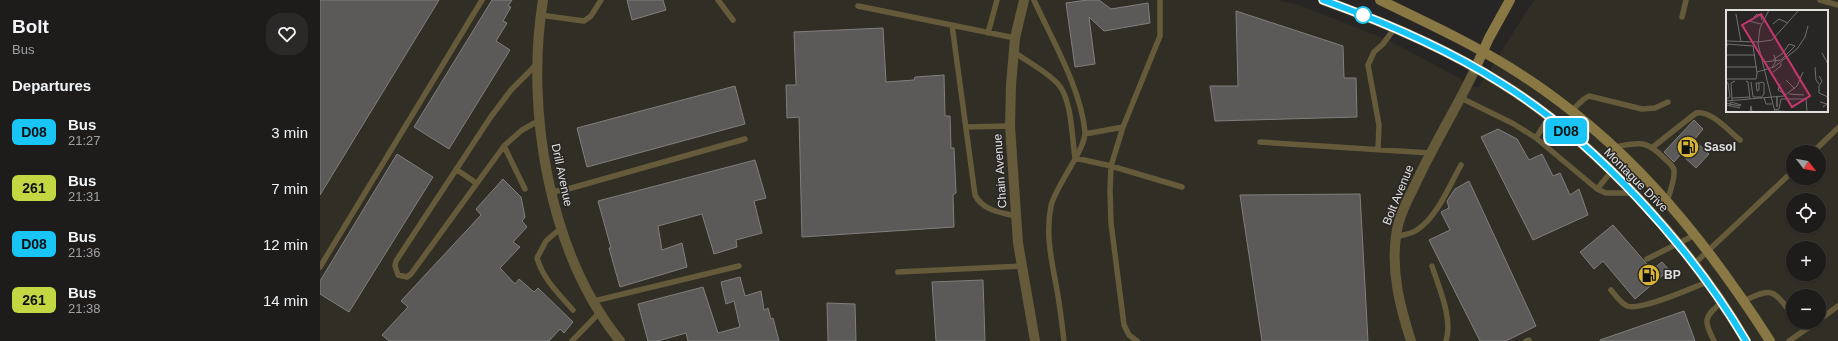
<!DOCTYPE html>
<meta charset="utf-8">
<style>
:root{--surface:#1d1c1b;--page:#2a2928;--text:#f1f3f6;--muted:#a0a1a3;--line:#3b3a3a}
body{margin:0;font-family:Helvetica,sans-serif;background:var(--page);color:var(--text);height:100vh;display:flex;flex-direction:column;font-size:15px;white-space:nowrap}
*{box-sizing:border-box;margin:0}
p{font-size:13px;color:var(--muted)}
.icon{flex:none;width:22px;height:22px;fill:none;stroke:currentColor;stroke-width:2;stroke-linecap:round;stroke-linejoin:round}
.map{position:relative;flex:1;overflow:hidden}
.drawer{display:flex;flex-direction:column;background:var(--surface);width:320px}
.drawer>*{flex:none}
.badge{padding:0 8px;border-radius:6px;font-size:14px;line-height:26px}
.needle{width:26px;rotate:121deg}
.controls{position:absolute;left:1466px;top:145px;display:grid;gap:8px}
.controls a{display:grid;place-items:center;width:40px;height:40px;border-radius:50%;background:var(--surface);box-shadow:0 1px 3px #0004,0 0 0 1px var(--line);font-size:20px}
.map>.badge{position:absolute;translate:-50% -50%;box-shadow:0 0 0 2px #fff}
h2{padding:0 12px;font-size:15px;line-height:36px}
.round{display:grid;place-items:center;flex:none;width:42px;height:42px;border-radius:16px;background:var(--page)}
.headline{display:flex;align-items:center;justify-content:space-between;height:68px;padding:0 12px}
h1{font-size:19px;font-weight:700;line-height:30px}
ul{padding:0;list-style:none}
li{display:flex;align-items:center;gap:12px;height:56px;padding:0 12px}
li div{flex:1}
li b{display:block;font-size:15px}
li em{font-style:normal}
li .badge{min-width:44px;font-weight:700;text-align:center}
main{display:flex;flex:1;min-height:0}
.map>svg:first-child{display:block}
</style>
<main>
<section class="drawer">
<div class="headline"><div><h1>Bolt</h1><p>Bus</p></div><a class="round"><svg class="icon" aria-label="heart" viewBox="0 0 24 24"><path d="M12 20l-8-8c-3-5 5-10 8-4 3-6 11-1 8 4z"/></svg></a></div>
<h2>Departures</h2>
<ul>
<li><span class="badge" style="background:#18c5f4;color:#111">D08</span><div><b>Bus</b><p>21:27</p></div><em>3 min</em></li>
<li><span class="badge" style="background:#c3d742;color:#111">261</span><div><b>Bus</b><p>21:31</p></div><em>7 min</em></li>
<li><span class="badge" style="background:#18c5f4;color:#111">D08</span><div><b>Bus</b><p>21:36</p></div><em>12 min</em></li>
<li><span class="badge" style="background:#c3d742;color:#111">261</span><div><b>Bus</b><p>21:38</p></div><em>14 min</em></li>
</ul>
</section>
<div class="map">
<svg width="1518" height="341" viewBox="0 0 1518 341">
<rect width="100%" height="100%" fill="#272624"/>
<path fill="#312e26" fill-rule="evenodd" d="M 0,0 L 958,0 L 982,6 L 1068,40 L 1158,88 L 1214,0 L 1518,0 L 1518,341 L 0,341 ZM 1407,11 L 1507,11 L 1507,111 L 1407,111 ZM 1473,152 L 1499,152 L 1499,178 L 1473,178 ZM 1473,200 L 1499,200 L 1499,226 L 1473,226 ZM 1473,248 L 1499,248 L 1499,274 L 1473,274 ZM 1473,296 L 1499,296 L 1499,322 L 1473,322 Z"/>
<path fill="#5b5a58" stroke="#7f7f7c" d="M 0,0 L 119,0 L 0,195 Z
M 172,0 L 192,0 L 188,6 L 191,7 L 183,21 L 187,23 L 176,41 L 190,50 L 129,149 L 94,127 Z
M 307,0 L 343,0 L 346,10 L 312,20 Z
M 767,0 L 779,0 L 791,9 L 828,3 L 830,23 L 784,31 L 769,17 L 775,64 L 755,67 L 746,3 Z
M 916,11 L 1023,46 L 1024,78 L 1036,78 L 1037,117 L 895,121 L 890,86 L 918,86 Z
M 563,28 L 566,82 L 594,80 L 595,77 L 624,75 L 625,116 L 630,116 L 631,148 L 634,148 L 636,193 L 633,195 L 634,227 L 482,237 L 479,117 L 467,118 L 466,85 L 476,85 L 474,32 Z
M 415,86 L 425,124 L 267,167 L 257,128 Z
M 1374,120 L 1383,129 L 1374,140 L 1389,154 L 1376,168 L 1361,154 L 1354,162 L 1344,152 Z
M 1178,129 L 1197,139 L 1209,160 L 1222,154 L 1233,176 L 1240,173 L 1250,195 L 1259,189 L 1268,215 L 1213,240 L 1161,137 Z
M 77,154 L 113,177 L 29,312 L 0,294 L 0,281 Z
M 435,160 L 446,198 L 434,201 L 442,233 L 416,240 L 417,247 L 394,254 L 382,214 L 338,226 L 342,250 L 362,243 L 367,267 L 300,287 L 289,248 L 291,248 L 278,201 Z
M 183,179 L 201,197 L 205,217 L 202,221 L 207,227 L 193,242 L 200,247 L 180,268 L 195,284 L 199,279 L 214,292 L 218,288 L 253,322 L 244,333 L 240,329 L 229,341 L 69,341 L 62,335 L 88,307 L 81,301 L 161,215 L 156,209 Z
M 1149,181 L 1216,326 L 1186,341 L 1160,341 L 1109,240 L 1130,230 L 1121,212 L 1129,208 L 1127,201 L 1135,189 Z
M 1040,194 L 1048,341 L 942,341 L 920,195 Z
M 1293,225 L 1332,270 L 1342,262 L 1349,270 L 1315,299 L 1283,261 L 1274,269 L 1260,252 Z
M 420,277 L 425,296 L 441,291 L 444,310 L 448,308 L 451,319 L 453,318 L 459,341 L 368,341 L 366,333 L 338,341 L 328,341 L 318,304 L 383,287 L 398,333 L 420,327 L 414,301 L 406,304 L 401,282 Z
M 663,280 L 665,341 L 616,341 L 612,282 Z
M 507,303 L 535,304 L 536,341 L 508,341 Z
M 1364,311 L 1375,341 L 1280,341 L 1280,340 Z"/>
<g fill="none" stroke-linecap="round" stroke-linejoin="round">
<path stroke="#655b3a" stroke-width="5.5" d="M 398,0 L 413,20
M 714,0 C 732,40 761,88 765,132 C 766,149 736,185 731,206 C 725,235 732,262 737,290 C 740,307 742,324 744,341
M 1500,0 L 1518,5
M 538,6 L 695,38
M 220,15 L 264,21 L 271,16 L 281,0
M 1362,17 L 1366,0
M 632,25 L 655,195 C 662,210 681,213 696,216
M 668,33 L 677,0
M 694,52 C 708,62 726,71 738,84 C 752,99 752,139 755,158 L 791,166 L 862,187
M 216,65 L 191,90 L 170,118 L 76,261 L 75,266 L 78,275 L 87,277 L 91,274 L 184,146 L 202,130 L 220,120
M 1141,98 L 1194,124 L 1216,138 L 1277,189 L 1286,193 L 1312,193
M 1251,111 L 1264,99 L 1269,96 L 1322,109 L 1335,108 L 1348,102
M 646,127 L 690,126
M 803,127 L 791,166 L 790,190 L 791,223 L 804,325 L 809,335 L 817,341
M 765,134 L 803,127 L 840,36 L 840,0
M 1216,138 L 1229,117
M 940,142 L 1110,153
M 184,146 L 205,189
M 1294,147 C 1319,143 1325,139 1344,158 C 1348,162 1353,165 1354,170 C 1355,180 1350,192 1347,201
M 1333,147 L 1376,113 C 1391,110 1409,131 1420,140
M 1058,149 L 1059,125 L 1048,65 L 1054,52 L 1063,44 L 1074,29
M 1493,152 L 1518,128
M 136,169 L 156,183
M 1277,189 L 1291,172
M 232,192 L 248,189 L 425,139
M 241,228 L 226,241 L 217,258 C 223,279 238,293 253,310
M 1076,237 C 1082,235 1091,234 1097,230 C 1118,216 1129,186 1141,165
M 1327,259 L 1375,235
M 1374,264 L 1473,171
M 1112,266 C 1119,288 1133,318 1126,341
M 0,267 L 162,0
M 578,272 L 702,266
M 1291,290 C 1295,295 1301,303 1307,306 C 1321,311 1372,288 1387,282
M 274,301 L 419,266
M 1424,301 C 1454,286 1453,291 1473,315
M 1499,320 L 1518,306
M 1479,322 L 1485,330 L 1496,322
M 252,341 L 281,311
M 1206,341 L 1209,340
M 1394,341 C 1384,320 1383,318 1402,302
M 1469,341 L 1485,330"/>
<path stroke="#655b3a" stroke-width="10" d="M 223,0 C 205,110 229,253 300,341
M 704,0 L 695,38 L 691,85 L 690,126 L 698,243 L 715,341
M 1091,341 C 1080,307 1071,272 1076,236 C 1078,218 1087,201 1095,185 C 1113,145 1137,108 1155,69"/>
<path stroke="#897843" stroke-width="10" d="M 1003,0 C 1064,22 1126,48 1181,83 C 1275,141 1371,246 1426,341
M 1060,0 C 1103,21 1147,41 1189,67 C 1302,137 1379,230 1450,341
M 1155,69 L 1169,38 L 1190,0"/>
</g>
<g fill="none" stroke-linecap="round" stroke-linejoin="round">
<g stroke="#fff" stroke-width="9">
<path id="line" d="M 1003,0 C 1064,22 1126,48 1181,83 C 1275,141 1370,246 1426,341"/>
</g>
<use href="#line" stroke="#18c5f4" stroke-width="6"/>
</g>
<defs>
<g id="fuel-disc" transform="scale(1.15)"><circle r="9.5" fill="#d8b434" stroke="#272624"/><path d="M-5.5-6h7V0h2V4h1.3V-2.5L3-4.5l.8-.8L6-3V5H2.5V1h-1V6h-7ZM-4.2-4.7v3.2H.2V-4.7Z" fill="#111"/></g>
</defs>
<g fill-rule="evenodd">
<use href="#fuel-disc" x="1368" y="147"/>
<use href="#fuel-disc" x="1329" y="275"/>
</g>
<circle fill="#fff" stroke="#18c5f4" stroke-width="2" cx="1043" cy="15" r="8"/>
<g text-anchor="middle" dominant-baseline="central" stroke-width="3" stroke-linejoin="round" paint-order="stroke">
<g font-size="12" font-weight="bold" fill="#e1e0df" stroke="#272624" text-anchor="start">
<text x="1384" y="147">Sasol</text>
<text x="1344" y="275">BP</text>
</g>
<g font-size="12" fill="#e1e0df" stroke="#272624">
<text transform="translate(680 171) rotate(-94)">Chain Avenue</text>
<text transform="translate(242 175) rotate(78)">Drill Avenue</text>
<text transform="translate(1316 180) rotate(45)">Montague Drive</text>
<text transform="translate(1078 195) rotate(-68)">Bolt Avenue</text>
</g>
</g>
<g transform="translate(1406 10)">
<rect width="102" height="102" fill="#272624"/>
<path fill="none" stroke="#71706f" stroke-width="1" d="M 43,0 L 34,18 L 32,34 L 49,102M 10,4 L 15,32M 28,7 L 31,4 L 35,6 L 36,10M 23,11 L 35,14M 47,14 L 53,9 L 62,13M 0,31 L 32,32M 32,32 L 46,30 L 73,0M 0,43 L 1,34 L 27,36 L 31,63 L 30,69 L 0,69M 96,43 L 102,54M 0,45 L 29,45M 38,52 L 55,50 L 69,36 L 63,34 L 57,43 L 47,50M 0,57 L 31,57M 89,57 L 90,70 L 93,74M 46,58 L 50,51 L 48,45M 31,62 L 48,57 L 71,39 L 79,27 L 82,16M 47,62 L 55,56 L 55,53M 93,66 L 96,71 L 93,76 L 93,83 L 102,87M 60,70 L 69,79M 20,71 L 22,72 L 24,89M 0,72 L 2,73 L 4,87 L 0,89M 25,72 L 27,87 L 35,87M 33,73 L 33,80 L 31,81 L 30,73 L 33,73 L 37,72 L 38,73 L 38,84 L 35,88M 54,74 L 52,80 L 60,85M 63,84 L 78,85M 51,87 L 51,97 L 51,87M 6,88 L 24,87M 38,88 L 40,94 L 46,94M 6,90 L 5,73 L 9,71M 0,91 L 58,86 L 71,76 L 77,62M 94,92 L 101,94 L 97,97M 0,93 L 4,94 L 14,96 L 15,95 L 5,92 L 4,93 L 4,96M 0,95 L 14,98M 48,100 L 53,99 L 55,89 L 80,89 L 81,102M 50,101 L 71,102M 24,102 L 25,96 L 26,102"/>
<path fill="#c7366f" fill-opacity="0.15" stroke="#c7366f" stroke-width="2" d="M 35,4 L 84,86 L 66,97 L 16,15 Z"/>
<rect width="102" height="102" fill="none" stroke="#e1e0df" stroke-width="2"/>
</g>
</svg>
<div class="controls">
<a><svg class="needle" viewBox="-14 -14 28 28"><path d="M0-13l5 13h-10z" fill="#e53935"/><path d="M0 13l5-13h-10z" fill="#a0a1a3"/></svg></a>
<a><svg class="icon" aria-label="locate" viewBox="0 0 24 24"><circle cx="12" cy="12" r="6"/><path d="M12 2v4M12 18v4M2 12h4M18 12h4"/></svg></a>
<a>+</a>
<a>−</a>
</div>
<b class="badge" style="left:1246px;top:131px;background:#18c5f4;color:#111">D08</b>
</div>
</main>
